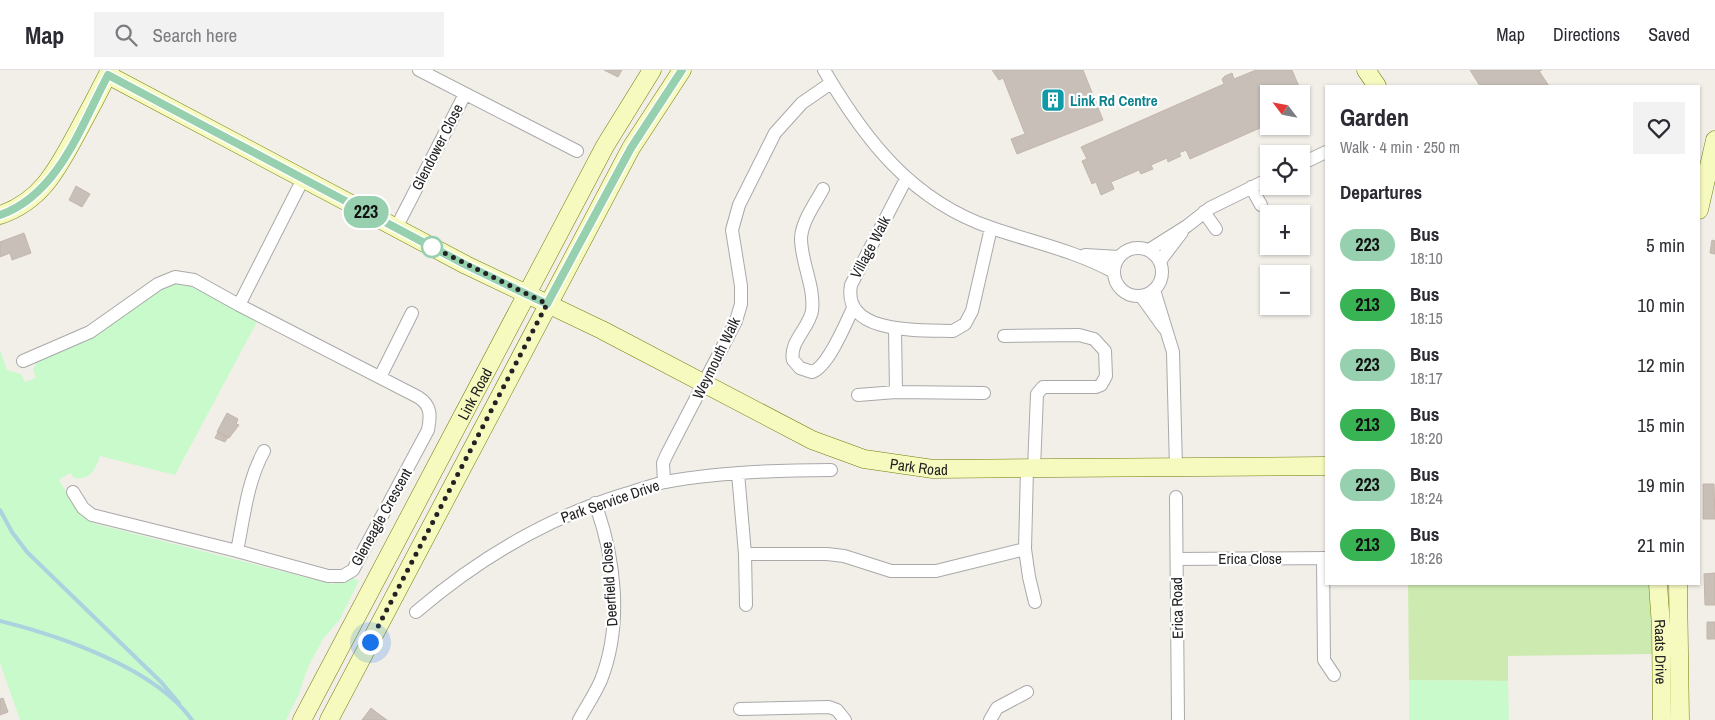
<!DOCTYPE html>
<meta charset="utf-8">
<style>
:root{--surface:#fff;--page:#f2f2f3;--text:#2b2b33;--muted:#7c7c81;--line:#e1e1e2}
body{margin:0;font-family:"Archivo Narrow",sans-serif;background:var(--page);color:var(--text);height:100vh;display:flex;flex-direction:column;font-size:19px;white-space:nowrap}
*{box-sizing:border-box;margin:0}
p{font-size:16px;color:var(--muted)}
.icon{flex:none;width:28px;height:28px;fill:none;stroke:currentColor;stroke-width:2;stroke-linecap:round;stroke-linejoin:round}
.map{position:relative;flex:1;overflow:hidden}
.side{position:absolute;left:1325px;top:15px;width:375px;height:500px;display:flex;flex-direction:column;background:var(--surface);border-radius:0px;box-shadow:0 1px 4px #0004}
.side>*{flex:none}
.badge{padding:0 10px;border-radius:16px;font-size:18px;line-height:32px}
.needle{width:32px;rotate:302deg}
.buttons{position:absolute;left:1260px;top:15px;display:grid;gap:10px}
.buttons a{display:grid;place-items:center;width:50px;height:50px;border-radius:0px;background:var(--surface);box-shadow:0 1px 4px #0004;font-size:25px}
.you{position:absolute;width:25px;height:25px;margin:-12px;border:4px solid #fff;border-radius:50%;background:#1a73e8;box-shadow:0 0 0 8px #1a73e833}
.map>.badge{position:absolute;translate:-50% -50%;box-shadow:0 0 0 2px #fff}
h2{padding:0 15px;font-size:19px;line-height:45px}
.round{display:grid;place-items:center;flex:none;width:52px;height:52px;border-radius:0px;background:var(--page)}
.overview{display:flex;align-items:center;justify-content:space-between;height:85px;padding:0 15px}
h1{font-size:24px;font-weight:800;line-height:38px}
ul{padding:0;list-style:none}
li{display:flex;align-items:center;gap:15px;height:60px;padding:0 15px}
li div{flex:1}
li b{display:block;font-size:19px}
li em{font-style:normal}
li .badge{min-width:55px;font-weight:700;text-align:center}
header{display:flex;align-items:center;gap:30px;box-sizing:border-box;height:70px;padding:0 25px;background:var(--surface);border-bottom:1px solid var(--line)}
header strong{font-size:24px}
nav{display:flex;gap:28px;margin-inline-start:auto;font-size:18px}
.search{width:350px;height:45px;background:var(--page);display:flex;align-items:center;gap:12px;box-sizing:border-box;padding:0 18px;border-radius:0px;color:var(--muted);font-size:19px}
.map>svg:first-child{display:block}
</style>
<header>
<strong>Map</strong>
<div class="search"><svg class="icon" aria-label="search" viewBox="0 0 24 24"><circle cx="10" cy="10" r="6"/><path d="M15 15l6 6"/></svg>Search here</div>
<nav><a>Map</a><a>Directions</a><a>Saved</a></nav>
</header>
<div class="map">
<svg width="1715" height="650" viewBox="0 0 1715 650">
<rect width="100%" height="100%" fill="#f2efe9"/>
<path fill="#cdebb0" d="M 1408,514 L 1650,514 L 1653,584 L 1508,586 L 1508,611 L 1409,610 Z"/>
<path fill="#c8facc" d="M 180,213 L 188,214 L 258,250 L 175,405 L 100,386 C 95,400 91,410 74,408 L 70,403 L 59,410 L 79,443 L 96,454 L 332,514 L 353,508 L 359,511 L 340,549 L 323,569 L 308,597 L 298,626 L 286,650 L 20,650 L 0,593 L 0,280 L 7,300 L 21,304 L 25,312 L 36,308 L 33,300 L 38,289 L 89,270 L 160,220 Z
M 1409,610 L 1508,611 L 1509,650 L 1409,650 Z"/>
<g fill="none" stroke-linecap="round" stroke-linejoin="round">
<path stroke="#aad3df" stroke-width="4" d="M 0,440 L 12,462 L 27,482 L 161,612 L 179,633
M 0,551 C 60,566 155,598 192,650"/>
</g>
<path fill="#c7bfb8" stroke="#c4b6ab" d="M 604,0 L 622,0 L 618,7 Z
M 992,0 L 1083,0 L 1103,50 L 1017,84 L 1011,69 L 1025,64 L 1003,8 L 999,10 Z
M 1256,0 L 1292,0 L 1303,26 L 1301,26 L 1301,24 L 1269,24 L 1269,54 L 1190,89 L 1186,80 L 1179,83 L 1181,86 L 1168,92 L 1167,88 L 1151,95 L 1153,99 L 1141,104 L 1139,100 L 1111,112 L 1114,119 L 1101,125 L 1096,112 L 1092,114 L 1082,91 L 1087,89 L 1081,77 L 1224,14 L 1222,9 L 1225,6 L 1232,3 L 1234,9 Z
M 1470,0 L 1542,0 L 1539,1 L 1549,16 L 1480,16 Z
M 76,116 L 90,124 L 82,137 L 69,130 Z
M 24,163 L 31,183 L 12,190 L 10,183 L 0,187 L 0,172 Z
M 1712,170 L 1715,171 L 1715,184 L 1710,183 Z
M 227,343 L 238,349 L 236,354 L 239,355 L 229,368 L 217,362 Z
M 218,362 L 228,367 L 225,372 L 215,368 Z
M 1703,414 L 1714,414 L 1715,449 L 1703,449 Z
M 1715,503 L 1715,535 L 1705,535 L 1704,504 Z
M 1707,552 L 1715,552 L 1715,569 L 1707,569 Z
M 3,628 L 8,642 L 0,645 L 0,629 Z
M 371,638 L 380,645 L 387,650 L 362,650 Z"/>
<g fill="none" stroke-linecap="round" stroke-linejoin="round">
<g stroke="#a9a9a9" stroke-width="14">
<path id="street" d="M 419,0 L 577,81
M 824,0 C 865,70 912,131 992,158 C 1035,173 1073,180 1114,202
M 1301,94 L 1326,82
M 906,109 L 851,215 C 842,265 921,260 953,261 L 965,254 L 972,241 L 991,158
M 1251,117 L 1261,135
M 823,119 C 815,134 802,151 801,168 C 801,193 815,216 812,241 C 809,258 789,272 793,290 L 800,298 L 812,302 C 828,297 846,253 853,238
M 1204,142 L 1216,159
M 396,158 L 465,24
M1114 202a24 24 0 1 1 48 0a24 24 0 1 1-48 0Z
M 1149,180 L 1187,156 L 1210,138 L 1269,109
M 1085,185 L 1119,187
M 1160,191 L 1182,162
M 1154,220 L 1173,282 L 1176,398
M 1141,226 L 1164,258
M 895,259 L 896,322
M 1004,266 L 1079,265 L 1094,269 L 1105,281 L 1106,306 L 1101,315 L 1096,317 L 1043,317 L 1037,324 L 1034,399
M 23,291 L 90,262 L 158,214 L 175,207 L 194,210 L 239,235
M 380,307 L 412,243
M 858,325 L 896,322 L 984,323
M 738,403 L 745,484 L 827,484 L 844,486 L 891,501 L 936,501 L 1025,479 L 1027,399
M 664,412 L 663,393 L 667,384 L 736,251 L 741,234 L 741,216 L 732,160 L 739,135 L 775,63 L 802,33 L 831,13
M 73,422 L 83,438 L 92,445 L 237,481 L 328,506 L 343,506 L 353,500 L 428,360 C 431,345 431,335 418,327 L 239,235 L 303,109
M 1176,427 L 1178,650
M 1025,479 L 1029,507 L 1035,532
M 237,481 C 244,447 247,412 264,381
M 745,484 L 746,535
M 1323,488 L 1324,590 L 1334,605
M 1177,489 L 1326,488
M 416,542 C 479,488 546,448 625,424 C 638,420 652,415 665,412 C 720,402 775,400 831,400
M 740,639 L 829,637 L 837,640 L 845,650
M 579,650 C 586,637 595,624 601,610 C 623,554 615,488 595,433
M 990,650 L 997,638 L 1027,622"/>
</g>
<g stroke="#707d05" stroke-width="19">
<g id="secondary">
<path d="M 1366,0 L 1377,16"/>
<path id="s1" d="M 108,5 L 466,195 L 602,260 L 812,370 L 864,389 L 933,399 L 1326,396"/>
<path d="M 1699,140 L 1715,70"/>
<path d="M 0,145 C 42,131 58,98 78,61 C 89,41 100,20 110,0"/>
<path id="s2" d="M 1658,514 L 1661,556 L 1662,650"/>
<path d="M 1678,514 L 1680,650"/>
<path id="s3" d="M 302,650 L 605,76 L 652,0"/>
<path d="M 329,650 L 631,78 L 682,0"/>
</g>
</g>
<use href="#street" stroke="#fff" stroke-width="12"/>
<use href="#secondary" stroke="#f7fabf" stroke-width="18"/>
</g>
<g fill="none" stroke-linecap="round" stroke-linejoin="round">
<g stroke="#fff" stroke-width="11">
<path id="line" d="M 0,145 C 58,125 81,56 108,5 L 466,195 L 547,234 L 631,78 L 682,0"/>
</g>
<use href="#line" stroke="#96d0ae" stroke-width="8"/>
<path stroke="#222" stroke-width="5" stroke-dasharray="0 9" d="M 370,572 L 547,234 L 432,177"/>
</g>
<defs>
<g id="building-square" transform="scale(1.25)"><rect x="-9" y="-9" width="18" height="18" rx="4" fill="#0f9aa8" stroke="#fff"/><path d="M-4-6H4V6H1V3H-1V6H-4ZM-2.5-4.3h1.7v1.8h-1.7ZM.8-4.3h1.7v1.8H.8ZM-2.5-1h1.7V.8h-1.7ZM.8-1h1.7V.8H.8Z" fill="#fff"/></g>
</defs>
<g fill-rule="evenodd">
<use href="#building-square" x="1053" y="30"/>
</g>
<circle fill="#fff" stroke="#96d0ae" stroke-width="2.5" cx="432" cy="177" r="10"/>
<g text-anchor="middle" dominant-baseline="central" stroke-width="4.5" stroke-linejoin="round" paint-order="stroke">
<g font-size="15" font-weight="bold" fill="#0d838f" stroke="#fff" text-anchor="start">
<text x="1070" y="30">Link Rd Centre</text>
</g>
<g font-size="15" fill="#222" stroke="#fff">
<text transform="translate(437 77) rotate(-63)">Glendower Close</text>
<text transform="translate(870 177) rotate(-62)">Village Walk</text>
<text transform="translate(716 288) rotate(-64)">Weymouth Walk</text>
<text stroke="none"><textPath href="#s3" startOffset="369">Link Road</textPath></text>
<text stroke="none"><textPath href="#s1" startOffset="904">Park Road</textPath></text>
<text transform="translate(610 431) rotate(-19)">Park Service Drive</text>
<text transform="translate(381 447) rotate(-61)">Gleneagle Crescent</text>
<text x="1250" y="488">Erica Close</text>
<text transform="translate(609 514) rotate(-94)">Deerfield Close</text>
<text transform="translate(1177 538) rotate(-91)">Erica Road</text>
<text stroke="none"><textPath href="#s2" startOffset="68">Raats Drive</textPath></text>
</g>
</g>
</svg>
<div class="buttons">
<a><svg class="needle" viewBox="-14 -14 28 28"><path d="M0-13l5 13h-10z" fill="#e53935"/><path d="M0 13l5-13h-10z" fill="#7c7c81"/></svg></a>
<a><svg class="icon" aria-label="locate" viewBox="0 0 24 24"><circle cx="12" cy="12" r="6"/><path d="M12 2v4M12 18v4M2 12h4M18 12h4"/></svg></a>
<a>+</a>
<a>−</a>
</div>
<div class="you" style="left:370px;top:572px"></div>
<b class="badge" style="left:366px;top:142px;background:#96d0ae;color:#111">223</b>
<section class="side">
<div class="overview"><div><h1>Garden</h1><p>Walk · 4 min · 250 m</p></div><a class="round"><svg class="icon" aria-label="heart" viewBox="0 0 24 24"><path d="M12 20l-8-8c-3-5 5-10 8-4 3-6 11-1 8 4z"/></svg></a></div>
<h2>Departures</h2>
<ul>
<li><span class="badge" style="background:#96d0ae;color:#111">223</span><div><b>Bus</b><p>18:10</p></div><em>5 min</em></li>
<li><span class="badge" style="background:#38b454;color:#111">213</span><div><b>Bus</b><p>18:15</p></div><em>10 min</em></li>
<li><span class="badge" style="background:#96d0ae;color:#111">223</span><div><b>Bus</b><p>18:17</p></div><em>12 min</em></li>
<li><span class="badge" style="background:#38b454;color:#111">213</span><div><b>Bus</b><p>18:20</p></div><em>15 min</em></li>
<li><span class="badge" style="background:#96d0ae;color:#111">223</span><div><b>Bus</b><p>18:24</p></div><em>19 min</em></li>
<li><span class="badge" style="background:#38b454;color:#111">213</span><div><b>Bus</b><p>18:26</p></div><em>21 min</em></li>
</ul>
</section>
</div>
